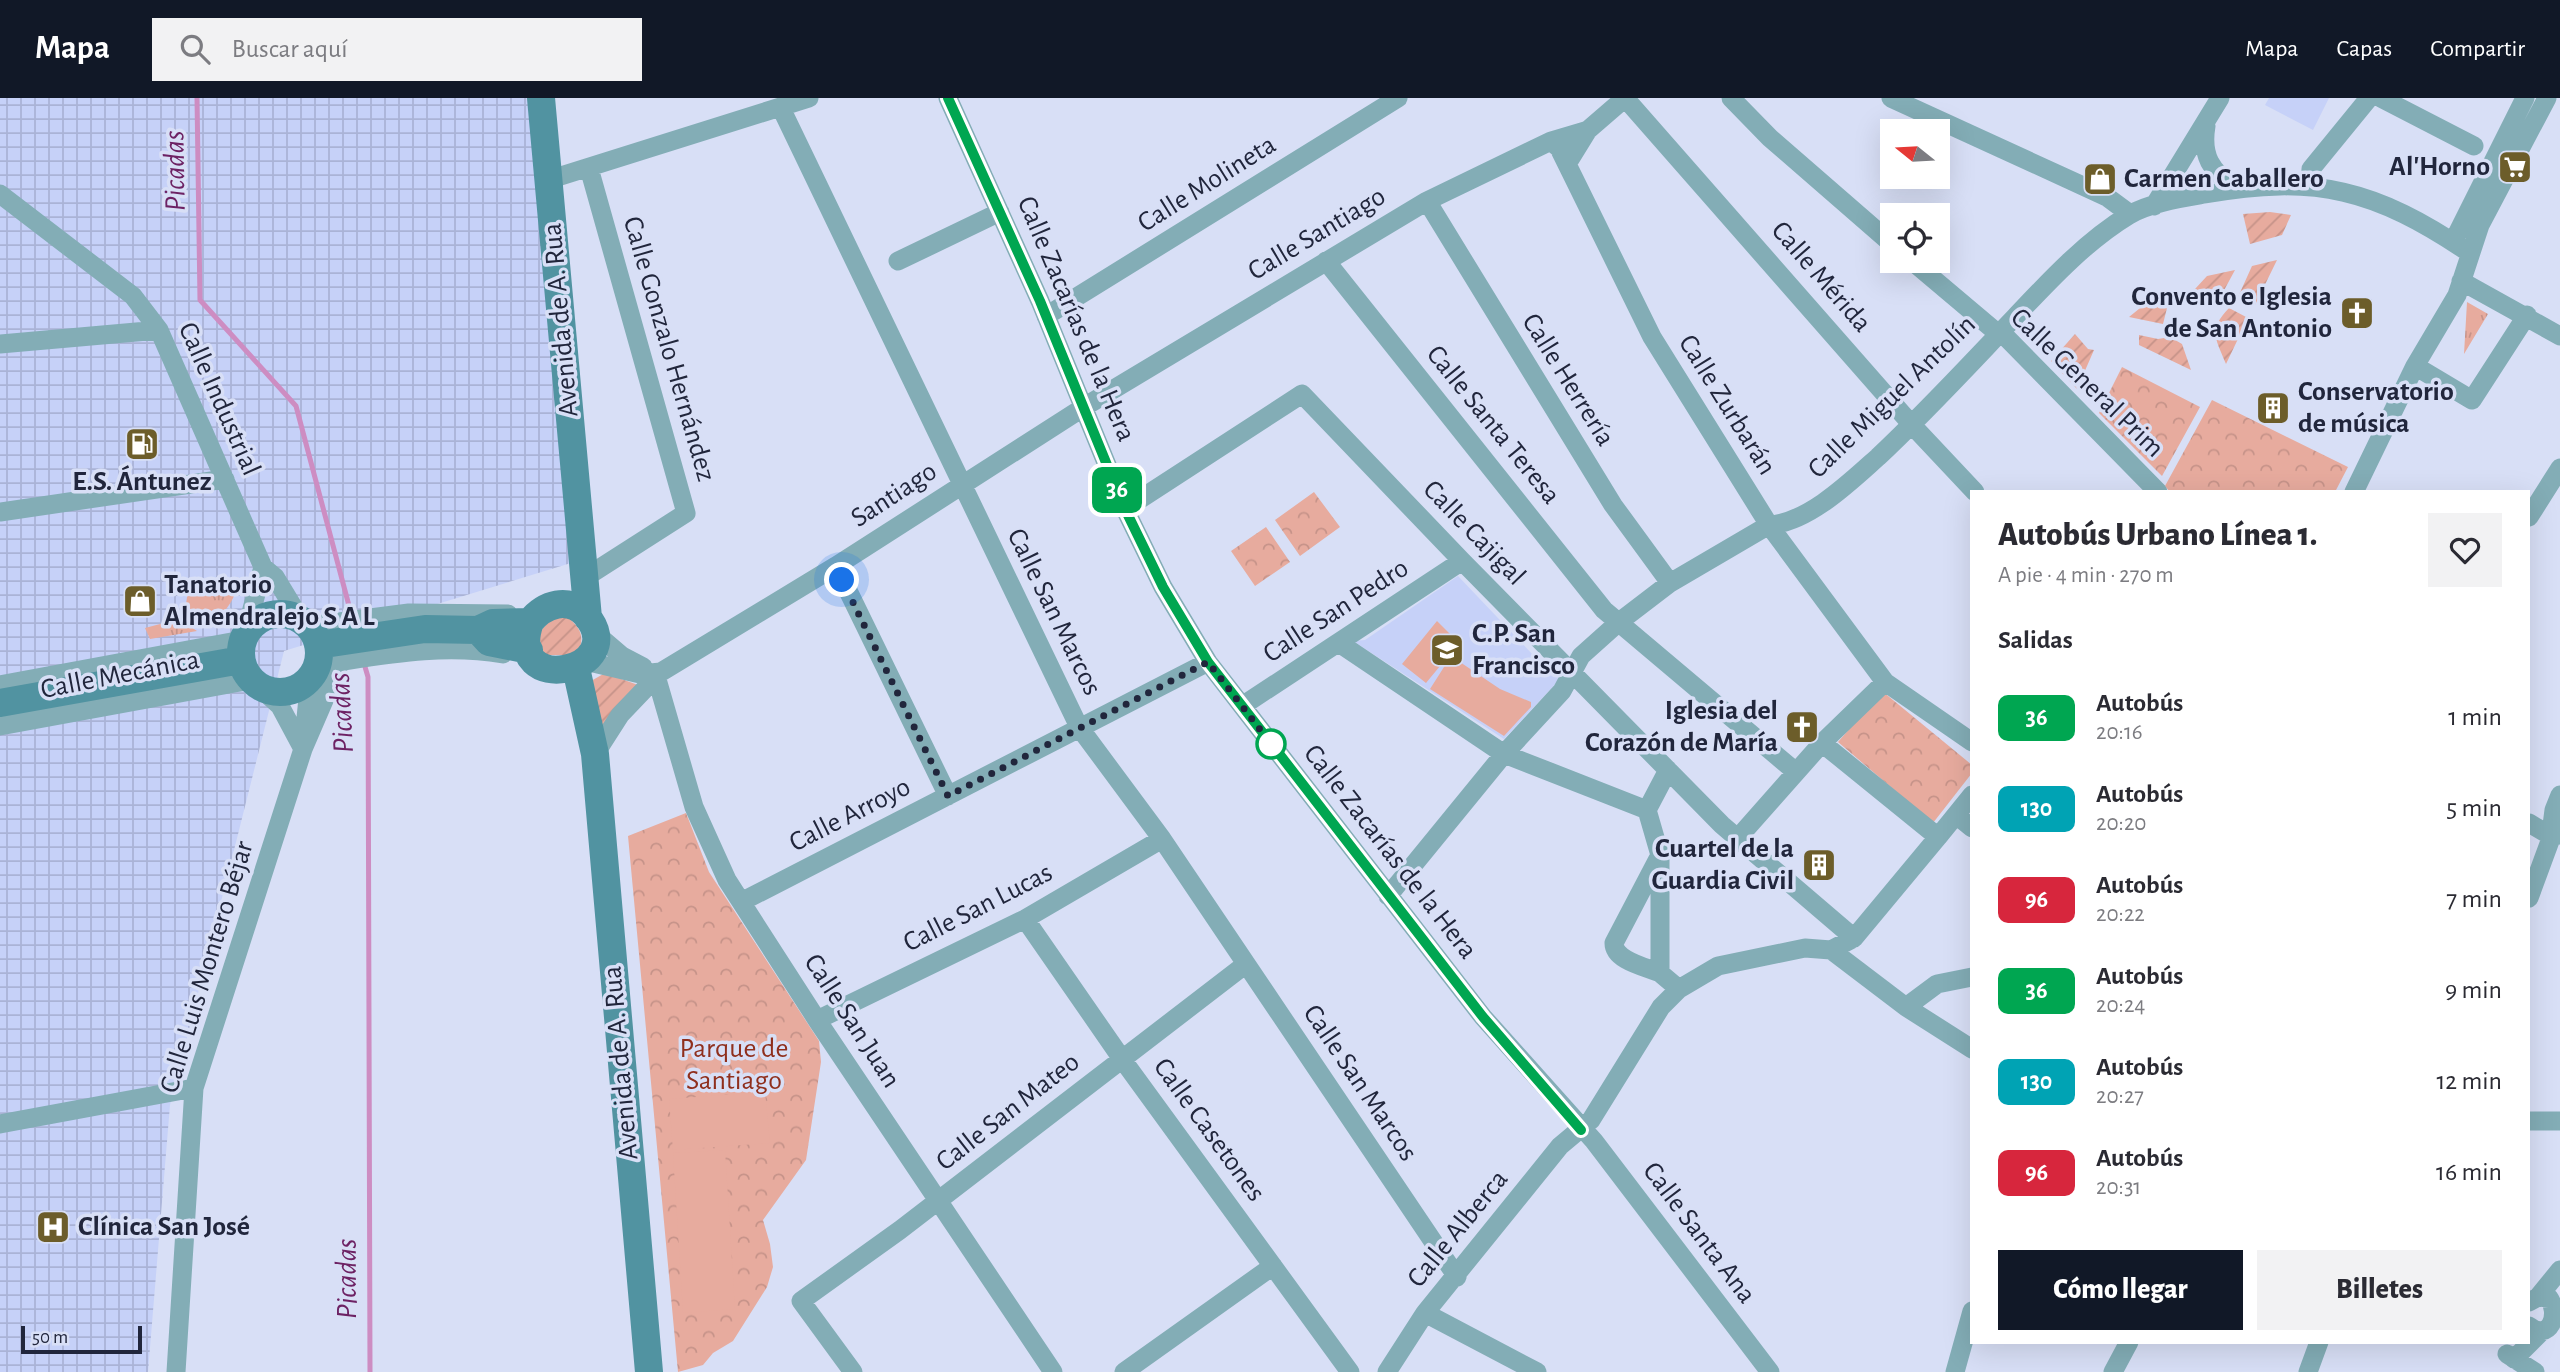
<!DOCTYPE html>
<html lang="es">
<meta charset="utf-8">
<style>
:root{--surface:#fff;--page:#f2f2f3;--text:#2b2b33;--muted:#7c7c81;--accent:#111827}
body{margin:0;font-family:"Alegreya Sans",sans-serif;background:var(--page);color:var(--text);height:100vh;display:flex;flex-direction:column;font-size:26px;white-space:nowrap}
*{box-sizing:border-box;margin:0}
p{font-size:23px;color:var(--muted)}
.icon{flex:none;width:38px;height:38px;fill:none;stroke:currentColor;stroke-width:2;stroke-linecap:round;stroke-linejoin:round}
.map{position:relative;flex:1;overflow:hidden}
.panel{position:absolute;left:1970px;top:392px;width:560px;height:854px;display:flex;flex-direction:column;background:var(--surface);border-radius:0px;box-shadow:0 7px 28px #0002}
.panel>*{flex:none}
.badge{padding:0 14px;border-radius:10px;font-size:24px;line-height:46px}
.needle{width:46px;rotate:288deg}
.fabs{position:absolute;left:1880px;top:21px;display:grid;gap:14px}
.fabs a{display:grid;place-items:center;width:70px;height:70px;border-radius:0px;background:var(--surface);box-shadow:0 7px 28px #0002;font-size:35px}
.scale{position:absolute;left:21px;bottom:18px;width:121px;box-sizing:border-box;padding-left:7px;border:4px solid #21263c;border-top:0;font-size:19px;line-height:24px;white-space:nowrap;color:#21263c;-webkit-text-stroke:5px #d8dff6;paint-order:stroke}
.you{position:absolute;width:35px;height:35px;margin:-18px;border:5px solid #fff;border-radius:50%;background:#1a73e8;box-shadow:0 0 0 10px #1a73e833}
.map>.badge{position:absolute;translate:-50% -50%;box-shadow:0 0 0 4px #fff}
h2{padding:0 28px;font-size:26px;line-height:63px}
.round{display:grid;place-items:center;flex:none;width:74px;height:74px;border-radius:0px;background:var(--page)}
.overview{display:flex;align-items:center;justify-content:space-between;height:119px;padding:0 28px}
h1{font-size:33px;font-weight:800;line-height:52px}
.cta{display:flex;gap:14px;margin-top:auto;padding:14px 28px}
.cta a{flex:1;height:80px;border-radius:0px;background:var(--accent);color:#fff;font-size:28px;font-weight:800;line-height:80px;text-align:center}
.cta a+a{background:var(--page);color:var(--text)}
ul{padding:0;list-style:none}
li{display:flex;align-items:center;gap:21px;height:91px;padding:0 28px}
li div{flex:1}
li b{display:block;font-size:26px}
li em{font-style:normal}
li .badge{min-width:77px;font-weight:700;text-align:center}
header{display:flex;align-items:center;gap:42px;box-sizing:border-box;height:98px;padding:0 35px;background:var(--accent);color:#fff}
header strong{font-size:33px}
nav{display:flex;gap:38px;margin-inline-start:auto;font-size:24px}
.search{width:490px;height:63px;background:var(--page);display:flex;align-items:center;gap:18px;box-sizing:border-box;padding:0 24px;border-radius:0px;color:var(--muted);font-size:26px}
.map>svg:first-child{display:block}
</style>
<header>
<strong>Mapa</strong>
<div class="search"><svg class="icon" aria-label="search" viewBox="0 0 24 24"><circle cx="10" cy="10" r="6"/><path d="M15 15l6 6"/></svg>Buscar aquí</div>
<nav><a>Mapa</a><a>Capas</a><a>Compartir</a></nav>
</header>
<div class="map">
<svg width="2560" height="1274" viewBox="0 0 2560 1274">
<defs>
<pattern id="industrial-grid" width="8" height="8" patternUnits="userSpaceOnUse" patternTransform="scale(1.75)"><rect width="8" height="8" fill="#c6d1f8"/><path d="M0 4h8M4 0v8" fill="none" stroke="#aab3d6"/></pattern>
<pattern id="grass-tufts" width="24" height="20" patternUnits="userSpaceOnUse" patternTransform="scale(1.75)"><rect width="24" height="20" fill="#e7ab9e"/><path d="M3 7l-1-3M5 7V3M7 7l1-3M15 17l-1-3M17 17v-4M19 17l1-3" fill="none" stroke="#c69389"/></pattern>
<pattern id="forest-crowns" width="20" height="18" patternUnits="userSpaceOnUse" patternTransform="scale(1.75)"><rect width="20" height="18" fill="#e7ab9e"/><path d="M2 6a3 3 0 1 1 6 0M12 15a3 3 0 1 1 6 0" fill="none" stroke="#c69389"/></pattern>
<pattern id="garden-furrows" width="10" height="10" patternUnits="userSpaceOnUse" patternTransform="scale(1.75)"><rect width="10" height="10" fill="#e7ab9e"/><path d="M-1 1l2-2M0 10L10 0M9 11l2-2" fill="none" stroke="#c69389"/></pattern>
</defs>
<rect width="100%" height="100%" fill="#d8dff6"/>
<path fill="#c6d1f8" d="M 2269,0 L 2329,0 L 2313,32 L 2265,7 Z
M 1458,478 L 1554,579 L 1562,579 L 1504,641 L 1353,543 L 1365,542 Z"/>
<path fill="url(#industrial-grid)" d="M 0,0 L 528,0 L 571,465 L 284,553 L 170,1007 L 148,1274 L 0,1274 Z"/>
<path fill="url(#grass-tufts)" d="M 2467,204 L 2488,216 L 2464,256 Z
M 238,479 C 239,497 224,519 207,527 L 185,513 L 188,492 Z
M 179,521 L 197,533 L 150,541 L 145,530 Z"/>
<path fill="url(#forest-crowns)" d="M 2122,269 L 2200,309 L 2162,378 L 2099,315 Z
M 2212,302 L 2348,369 L 2335,394 L 2170,394 L 2165,388 Z
M 1314,394 L 1340,429 L 1300,458 L 1275,422 Z
M 1266,429 L 1290,464 L 1255,488 L 1231,453 Z
M 1882,593 L 1972,667 L 1972,675 L 1933,725 L 1838,644 Z
M 686,715 L 709,774 L 819,943 L 821,964 L 806,1062 L 763,1122 L 770,1146 L 773,1169 L 767,1189 L 733,1243 L 713,1255 L 703,1267 L 678,1274 L 628,738 Z"/>
<path fill="url(#garden-furrows)" d="M 2270,114 L 2291,117 L 2282,137 L 2250,146 L 2243,116 Z
M 2277,162 L 2255,207 L 2238,199 L 2252,168 Z
M 2235,172 L 2222,196 L 2211,207 L 2198,199 L 2195,191 L 2207,178 Z
M 2150,202 L 2164,202 L 2167,210 L 2163,226 L 2129,219 Z
M 2229,210 L 2248,220 L 2226,266 C 2215,239 2208,232 2229,210 Z
M 2075,236 L 2088,251 L 2094,252 L 2077,291 L 2051,263 Z
M 2139,237 L 2158,241 L 2170,239 L 2182,246 L 2191,272 L 2139,247 Z
M 553,519 L 569,520 C 582,532 585,540 577,557 L 544,557 L 538,536 Z
M 605,575 L 638,587 L 603,633 L 591,583 Z"/>
<path fill="#e7ab9e" d="M 1437,523 L 1459,545 L 1426,585 L 1402,566 Z
M 1451,558 L 1500,591 L 1531,604 L 1531,609 L 1504,638 L 1430,591 Z
M 765,994 L 770,1045 L 673,1052 L 669,1001 Z
M 725,1052 L 735,1211 L 683,1215 L 673,1055 Z"/>
<g fill="none" stroke-linecap="round" stroke-linejoin="round">
<path stroke="#cd8dc2" stroke-width="5" d="M 197,0 L 200,202 L 296,308 L 352,519
M 363,562 L 368,579 L 370,1274"/>
<path stroke="#83adb6" stroke-width="19" d="M 948,0 L 1040,203 L 1125,411 L 1163,489 L 1208,564 L 1483,919 L 1594,1043 L 1770,1274
M 1625,0 L 1912,327 L 1975,394
M 1731,0 L 1770,40 L 1892,146
M 1891,0 L 2107,99 L 2130,116
M 2381,0 L 2474,48
M 781,10 L 1079,629 L 1162,741 L 1457,1179
M 2206,28 C 2201,58 2211,73 2235,90
M 1551,43 L 1559,50 L 1652,239 L 1769,427 L 1885,584
M 1567,66 L 1588,32 L 1625,0
M 548,82 L 809,0
M 2310,87 L 2311,71 L 2369,0
M 0,96 L 133,198 L 159,232 L 263,469 L 275,479 L 301,522
M 1427,103 L 1613,407 L 1670,485
M 2154,108 L 2220,0
M 2453,144 L 2525,0
M 898,163 L 1000,114
M 1326,163 L 1604,512 L 1796,674
M 1912,163 L 1995,233 L 2001,234 L 2158,394
M 2461,183 L 2560,238
M 1046,218 L 1398,0
M 0,246 L 159,232
M 2415,268 L 2472,302 L 2527,217
M 2354,394 L 2415,268 L 2457,197 L 2480,127 L 2547,0
M 1125,411 L 1302,296 L 1462,463 L 1722,727 L 1854,840
M 0,414 L 225,381
M 2529,419 L 2560,370
M 836,468 L 948,698
M 586,479 L 686,415 L 589,70
M 308,528 L 409,515 L 508,516
M 246,534 L 263,469
M 594,534 L 622,558 L 643,569
M 1339,545 L 1504,656 L 1647,712
M 585,563 L 640,576 L 661,574 L 836,468 L 1084,309 L 1427,103 L 1551,43 L 1588,32
M 317,567 C 380,558 439,545 503,556
M 656,578 L 694,709 L 727,782 L 817,922 L 1053,1274
M 0,587 L 242,542
M 258,588 L 280,608 L 303,651
M 1242,608 L 1462,463
M 0,628 L 251,582
M 304,640 L 310,580
M 1822,645 L 1938,739 L 1972,697
M 595,656 L 620,617 L 661,574
M 1668,672 L 1647,712 L 1660,757 L 1660,875 L 1679,891
M 1956,717 L 1972,730
M 2529,725 L 2551,738 L 2560,737
M 1737,741 L 1822,645 L 1885,584 L 1972,644
M 1658,761 L 1614,845 C 1614,863 1646,869 1660,875
M 1388,798 L 1504,656 L 1562,593 L 1581,558 L 1619,524 L 1670,485 L 1769,427 C 1808,425 1850,384 1878,359 C 1926,314 1970,266 2015,219 C 2049,183 2086,143 2129,117 C 2149,105 2182,100 2205,96 C 2316,76 2376,92 2468,154
M 2529,800 L 2550,743 L 2554,712 L 2560,697
M 741,804 L 1208,564
M 1025,821 L 1122,961 L 1350,1274
M 1831,852 L 1906,909 L 1972,951
M 1906,909 L 1937,886 L 1972,879
M 817,922 L 1025,821 L 1162,741
M 2529,1023 L 2560,1023
M 0,1026 L 194,990
M 2538,1199 L 2560,1172
M 2529,1204 L 2538,1199 L 2549,1200 C 2560,1216 2550,1244 2529,1228
M 1425,1215 L 1537,1274
M 2507,1256 L 2535,1274
M 2514,1261 L 2541,1234
M 176,1274 L 194,990 L 303,651 L 341,563
M 853,1274 L 801,1203 L 900,1132 L 1246,866
M 1124,1274 L 1273,1168
M 1387,1274 L 1425,1215 L 1560,1048 L 1591,1022 L 1661,909 L 1679,891 L 1718,868 L 1805,850 L 1831,852 L 1854,840 L 1938,739
M 1955,1274 L 1972,1213
M 2113,1274 L 2129,1244
M 2308,1274 L 2319,1244"/>
<path stroke="#5193a1" stroke-width="28" d="M 541,0 L 588,520
M241 555a39 39 0 1 1 78 0a39 39 0 1 1-78 0Z
M 478,532 L 489,544 L 529,552
M 318,547 L 425,531 L 478,532 L 493,525 L 530,524 C 544,506 569,498 586,517 C 633,573 503,602 530,524
M 576,570 L 595,656 L 649,1274
M 0,605 L 241,562"/>
</g>
<g fill="none" stroke-linecap="round" stroke-linejoin="round">
<g stroke="#fff" stroke-width="16">
<path id="line" d="M 948,0 L 1040,203 L 1125,411 L 1163,489 L 1208,564 L 1483,919 L 1581,1032"/>
</g>
<use href="#line" stroke="#00a651" stroke-width="10"/>
<path stroke="#21263c" stroke-width="7" stroke-dasharray="0 12.6" d="M 842,482 L 948,698 L 1208,564 L 1275,651 L 1271,646"/>
</g>
<defs>
<g id="supermarket-square" transform="scale(1.75)"><rect x="-9" y="-9" width="18" height="18" rx="4" fill="#6c5d2a" stroke="#d8dff6"/><path d="M-6-5.5h2.5l.6 2H6L4.5 2H-2.5L-4.4-4H-6ZM-1.5 3.2a1.3 1.3 0 1 0 .1 0ZM3 3.2a1.3 1.3 0 1 0 .1 0Z" fill="#fff"/></g>
<g id="shop-square" transform="scale(1.75)"><rect x="-9" y="-9" width="18" height="18" rx="4" fill="#6c5d2a" stroke="#d8dff6"/><path d="M-5-2.5h2.3a2.7 3.5 0 0 1 5.4 0H5L5.5 6h-11ZM-1.5-2.5h3a1.5 2.3 0 0 0-3 0Z" fill="#fff"/></g>
<g id="church-square" transform="scale(1.75)"><rect x="-9" y="-9" width="18" height="18" rx="4" fill="#6c5d2a" stroke="#d8dff6"/><path d="M-1.2-6h2.4v3.5h3.3v2.4h-3.3V6h-2.4V-.1h-3.3v-2.4h3.3Z" fill="#fff"/></g>
<g id="building-square" transform="scale(1.75)"><rect x="-9" y="-9" width="18" height="18" rx="4" fill="#6c5d2a" stroke="#d8dff6"/><path d="M-4-6H4V6H1V3H-1V6H-4ZM-2.5-4.3h1.7v1.8h-1.7ZM.8-4.3h1.7v1.8H.8ZM-2.5-1h1.7V.8h-1.7ZM.8-1h1.7V.8H.8Z" fill="#fff"/></g>
<g id="fuel-square" transform="scale(1.75)"><rect x="-9" y="-9" width="18" height="18" rx="4" fill="#6c5d2a" stroke="#d8dff6"/><path d="M-5.5-6h7V0h2V4h1.3V-2.5L3-4.5l.8-.8L6-3V5H2.5V1h-1V6h-7ZM-4.2-4.7v3.2H.2V-4.7Z" fill="#fff"/></g>
<g id="school-square" transform="scale(1.75)"><rect x="-9" y="-9" width="18" height="18" rx="4" fill="#6c5d2a" stroke="#d8dff6"/><path d="M0-5L7-2L0 1L-7-2ZM-4 1L0 2.5L4 1V4Q0 6-4 4Z" fill="#fff"/></g>
<g id="hospital-square" transform="scale(1.75)"><rect x="-9" y="-9" width="18" height="18" rx="4" fill="#6c5d2a" stroke="#d8dff6"/><path d="M-5-5h3v3.5h4V-5h3V5h-3V1.5h-4V5h-3Z" fill="#fff"/></g>
</defs>
<g fill-rule="evenodd">
<use href="#supermarket-square" x="2515" y="69"/>
<use href="#shop-square" x="2100" y="81"/>
<use href="#church-square" x="2357" y="215"/>
<use href="#building-square" x="2273" y="310"/>
<use href="#fuel-square" x="142" y="346"/>
<use href="#shop-square" x="140" y="503"/>
<use href="#school-square" x="1447" y="552"/>
<use href="#church-square" x="1802" y="629"/>
<use href="#building-square" x="1819" y="767"/>
<use href="#hospital-square" x="53" y="1129"/>
</g>
<circle fill="#fff" stroke="#00a651" stroke-width="3.5" cx="1271" cy="646" r="14"/>
<g text-anchor="middle" dominant-baseline="central" stroke-width="7" stroke-linejoin="round" paint-order="stroke">
<g font-size="28" font-weight="bold" fill="#21263c" stroke="#d8dff6" text-anchor="start">
<text x="2490" y="69" text-anchor="end">Al'Horno</text>
<text x="2124" y="81">Carmen Caballero</text>
<text x="2332" y="199" text-anchor="end">Convento e Iglesia<tspan x="2332" dy="32">de San Antonio</tspan></text>
<text x="2298" y="294">Conservatorio<tspan x="2298" dy="32">de música</tspan></text>
<text x="142" y="384" text-anchor="middle">E.S. Ántunez</text>
<text x="164" y="487">Tanatorio<tspan x="164" dy="32">Almendralejo S A L</tspan></text>
<text x="1472" y="536">C.P. San<tspan x="1472" dy="32">Francisco</tspan></text>
<text x="1778" y="613" text-anchor="end">Iglesia del<tspan x="1778" dy="32">Corazón de María</tspan></text>
<text x="1794" y="751" text-anchor="end">Cuartel de la<tspan x="1794" dy="32">Guardia Civil</tspan></text>
<text x="78" y="1129">Clínica San José</text>
</g>
<g font-size="28" fill="#21263c" stroke="#d8dff6">
<text transform="translate(1207 86) rotate(-32)">Calle Molineta</text>
<text transform="translate(1317 136) rotate(-31)">Calle Santiago</text>
<text transform="translate(1821 179) rotate(49)">Calle Mérida</text>
<text transform="translate(1076 221) rotate(67)">Calle Zacarías de la Hera</text>
<text transform="translate(561 222) rotate(-95)">Avenida de A. Rua</text>
<text transform="translate(669 251) rotate(74)">Calle Gonzalo Hernández</text>
<text transform="translate(1568 282) rotate(58)">Calle Herrería</text>
<text transform="translate(2087 285) rotate(44)">Calle General Prim</text>
<text transform="translate(1892 299) rotate(-44)">Calle Miguel Antolín</text>
<text transform="translate(219 301) rotate(66)">Calle Industrial</text>
<text transform="translate(1727 307) rotate(58)">Calle Zurbarán</text>
<text transform="translate(1493 327) rotate(51)">Calle Santa Teresa</text>
<text transform="translate(894 397) rotate(-33)">Santiago</text>
<text transform="translate(1474 435) rotate(46)">Calle Cajigal</text>
<text transform="translate(1336 513) rotate(-33)">Calle San Pedro</text>
<text transform="translate(1054 514) rotate(64)">Calle San Marcos</text>
<text transform="translate(120 577) rotate(-11)">Calle Mecánica</text>
<text transform="translate(850 717) rotate(-27)">Calle Arroyo</text>
<text transform="translate(1390 754) rotate(52)">Calle Zacarías de la Hera</text>
<text transform="translate(978 810) rotate(-27)">Calle San Lucas</text>
<text transform="translate(207 869) rotate(-73)">Calle Luis Montero Béjar</text>
<text transform="translate(852 923) rotate(57)">Calle San Juan</text>
<text transform="translate(621 965) rotate(-95)">Avenida de A. Rua</text>
<text transform="translate(1360 985) rotate(56)">Calle San Marcos</text>
<text transform="translate(1008 1014) rotate(-38)">Calle San Mateo</text>
<text transform="translate(1209 1032) rotate(54)">Calle Casetones</text>
<text transform="translate(1458 1131) rotate(-51)">Calle Alberca</text>
<text transform="translate(1699 1135) rotate(53)">Calle Santa Ana</text>
</g>
<g font-size="28" fill="#8f2f1d" stroke="#d8dff6">
<text x="734" y="951">Parque de<tspan x="734" dy="32">Santiago</tspan></text>
</g>
<g font-size="30" font-style="italic" fill="#6d2264" stroke="#d8dff6">
<text transform="translate(175 73) rotate(-91)">Picadas</text>
<text transform="translate(342 615) rotate(-93)">Picadas</text>
<text transform="translate(347 1181) rotate(-90)">Picadas</text>
</g>
</g>
</svg>
<div class="fabs">
<a><svg class="needle" viewBox="-14 -14 28 28"><path d="M0-13l5 13h-10z" fill="#e53935"/><path d="M0 13l5-13h-10z" fill="#7c7c81"/></svg></a>
<a><svg class="icon" aria-label="locate" viewBox="0 0 24 24"><circle cx="12" cy="12" r="6"/><path d="M12 2v4M12 18v4M2 12h4M18 12h4"/></svg></a>
</div>
<div class="scale">50 m</div>
<div class="you" style="left:842px;top:482px"></div>
<b class="badge" style="left:1117px;top:392px;background:#00a651;color:#fff">36</b>
<section class="panel">
<div class="overview"><div><h1>Autobús Urbano Línea 1.</h1><p>A pie · 4 min · 270 m</p></div><a class="round"><svg class="icon" aria-label="heart" viewBox="0 0 24 24"><path d="M12 20l-8-8c-3-5 5-10 8-4 3-6 11-1 8 4z"/></svg></a></div>
<h2>Salidas</h2>
<ul>
<li><span class="badge" style="background:#00a651;color:#fff">36</span><div><b>Autobús</b><p>20:16</p></div><em>1 min</em></li>
<li><span class="badge" style="background:#00a3b4;color:#fff">130</span><div><b>Autobús</b><p>20:20</p></div><em>5 min</em></li>
<li><span class="badge" style="background:#d7263d;color:#fff">96</span><div><b>Autobús</b><p>20:22</p></div><em>7 min</em></li>
<li><span class="badge" style="background:#00a651;color:#fff">36</span><div><b>Autobús</b><p>20:24</p></div><em>9 min</em></li>
<li><span class="badge" style="background:#00a3b4;color:#fff">130</span><div><b>Autobús</b><p>20:27</p></div><em>12 min</em></li>
<li><span class="badge" style="background:#d7263d;color:#fff">96</span><div><b>Autobús</b><p>20:31</p></div><em>16 min</em></li>
</ul>
<div class="cta"><a>Cómo llegar</a><a>Billetes</a></div>
</section>
</div>
